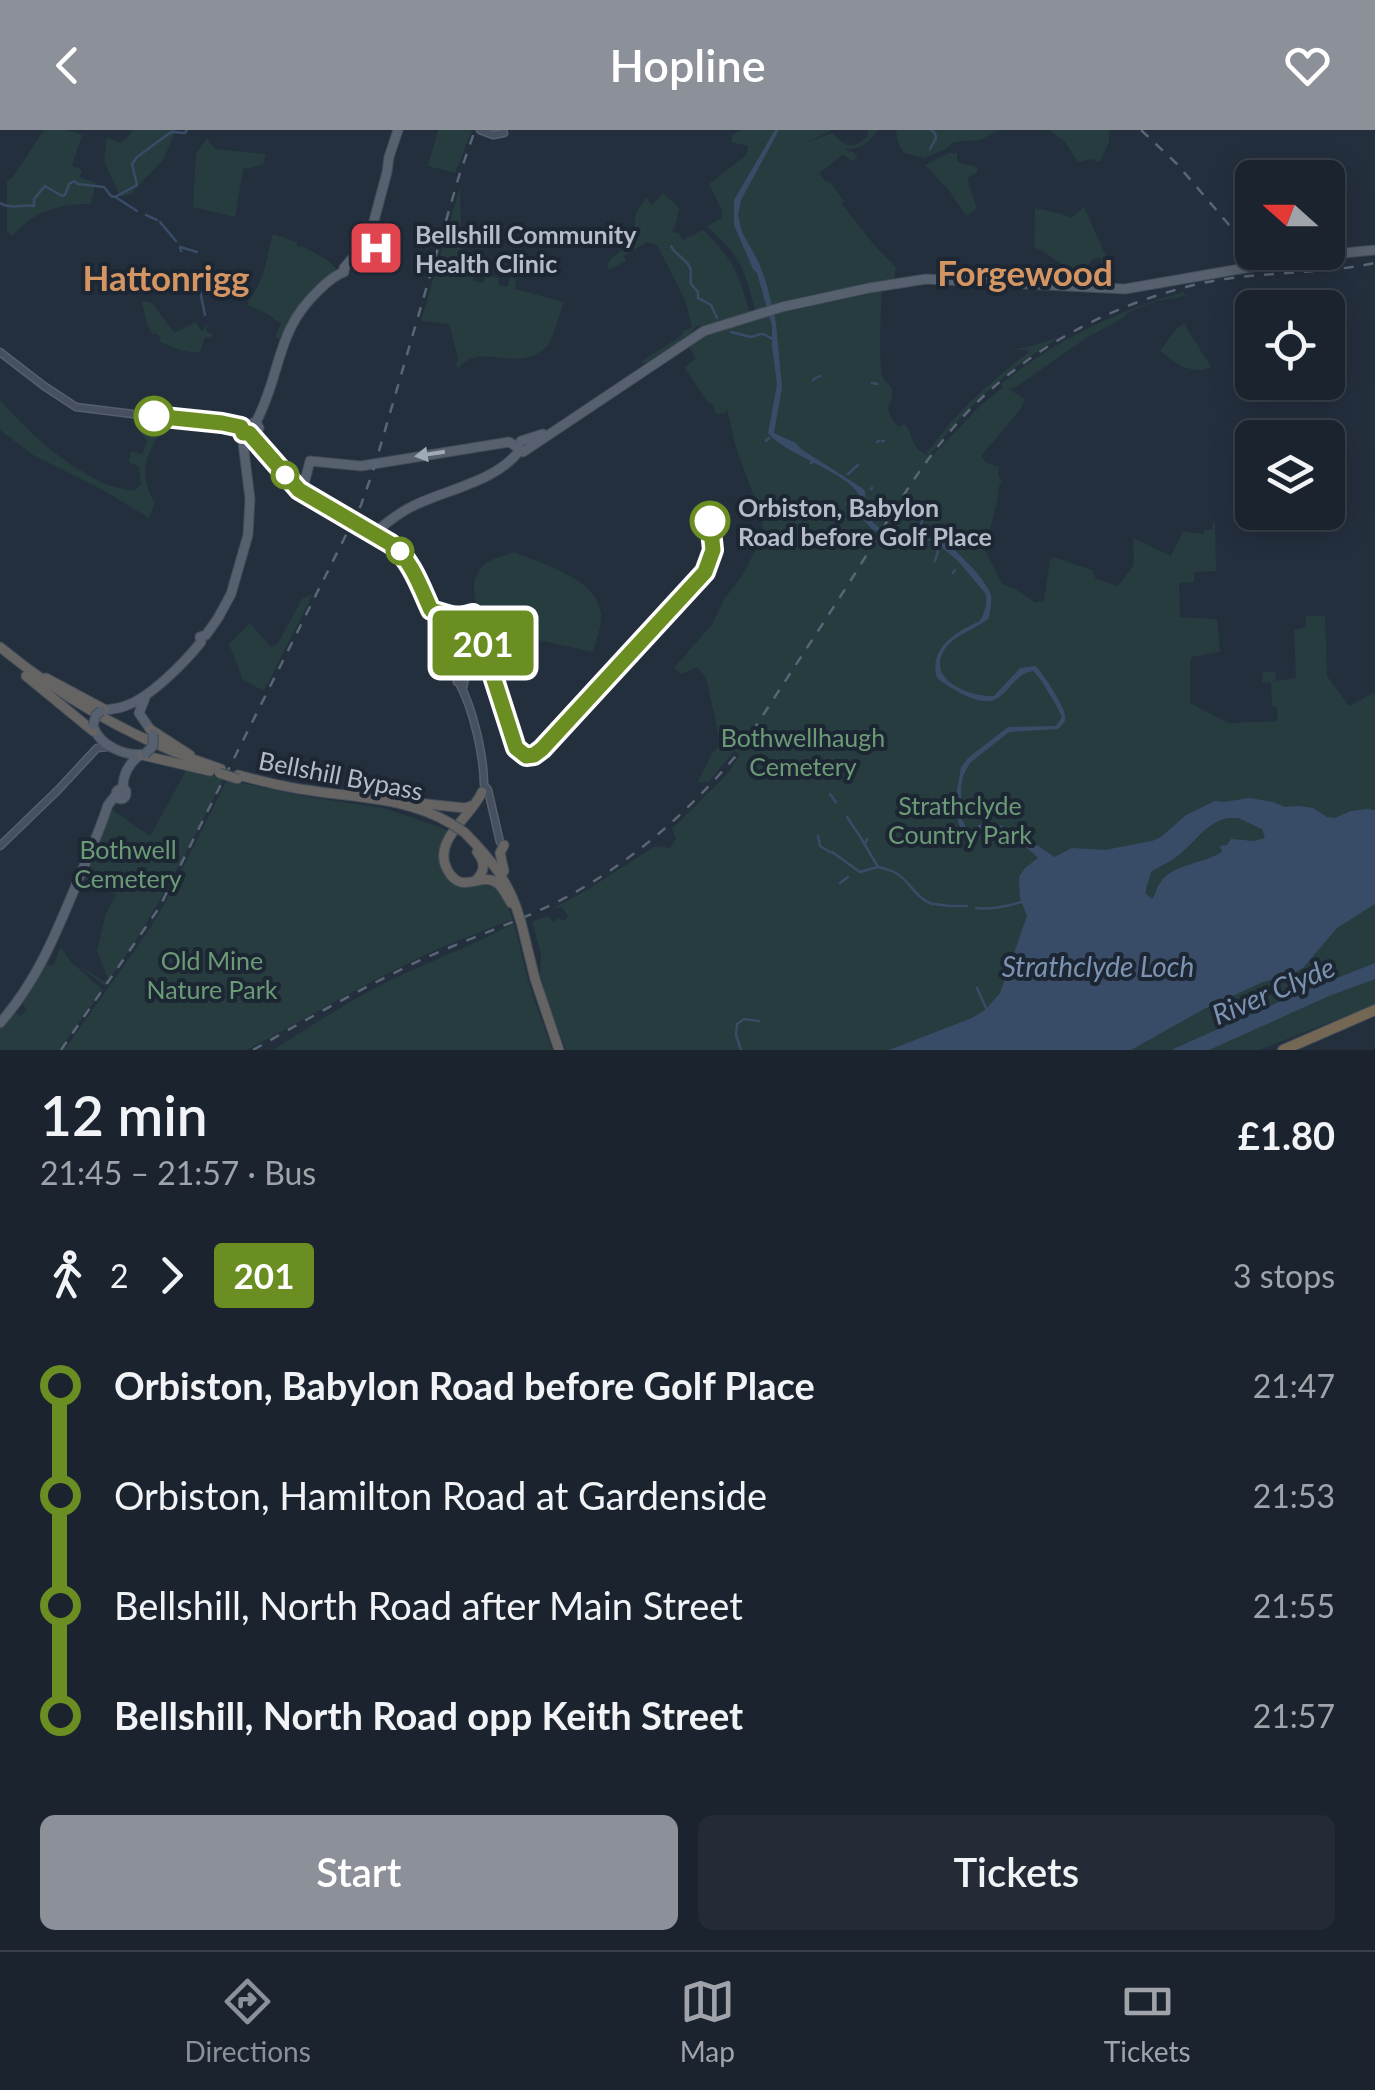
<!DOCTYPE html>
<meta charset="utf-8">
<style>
:root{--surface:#1b232e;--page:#242b36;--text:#f1f3f6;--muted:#a0a4aa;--line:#39404a;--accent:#8c9099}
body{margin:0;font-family:Lato,sans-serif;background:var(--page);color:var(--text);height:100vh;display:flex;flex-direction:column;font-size:38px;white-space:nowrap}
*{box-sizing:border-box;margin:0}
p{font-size:32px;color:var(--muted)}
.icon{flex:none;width:55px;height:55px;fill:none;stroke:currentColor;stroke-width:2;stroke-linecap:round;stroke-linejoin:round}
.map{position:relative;height:920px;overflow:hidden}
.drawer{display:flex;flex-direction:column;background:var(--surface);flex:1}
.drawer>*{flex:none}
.badge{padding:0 20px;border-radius:8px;font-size:35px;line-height:65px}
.needle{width:65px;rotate:291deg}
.controls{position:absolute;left:1235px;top:30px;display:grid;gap:20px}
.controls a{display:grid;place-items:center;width:110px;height:110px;border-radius:15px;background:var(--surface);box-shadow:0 5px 25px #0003,0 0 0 2px var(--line);font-size:50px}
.map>.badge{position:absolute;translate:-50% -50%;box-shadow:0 0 0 5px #fff}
.legs{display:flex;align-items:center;gap:15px;height:110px;padding:0 40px;font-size:32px}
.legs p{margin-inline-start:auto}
.summary{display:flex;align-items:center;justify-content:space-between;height:170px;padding:0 40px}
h1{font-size:55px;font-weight:600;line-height:75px}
.primary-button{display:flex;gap:20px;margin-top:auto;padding:20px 40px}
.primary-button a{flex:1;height:115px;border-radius:15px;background:var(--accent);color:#fff;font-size:40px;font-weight:600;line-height:115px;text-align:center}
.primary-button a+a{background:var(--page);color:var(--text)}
ul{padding:0 40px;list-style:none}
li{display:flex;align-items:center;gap:35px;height:110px;font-size:38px}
li i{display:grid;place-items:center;width:15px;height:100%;margin:0 12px;background:currentColor}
li i::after{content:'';width:25px;height:25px;margin:-12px;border:8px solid;border-radius:50%;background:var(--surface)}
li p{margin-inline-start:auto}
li:first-child i{background:linear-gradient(#0000 50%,currentColor 0)}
li:last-child i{background:linear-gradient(currentColor 50%,#0000 0)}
header{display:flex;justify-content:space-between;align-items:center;height:130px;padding:0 40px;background:var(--accent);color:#fff;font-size:45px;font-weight:600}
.tabs{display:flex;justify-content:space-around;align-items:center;height:140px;border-top:2px solid var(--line);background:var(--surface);font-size:28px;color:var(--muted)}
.tabs a{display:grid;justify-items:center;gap:5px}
.tabs .selected{color:var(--accent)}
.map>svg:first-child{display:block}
</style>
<header><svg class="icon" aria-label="back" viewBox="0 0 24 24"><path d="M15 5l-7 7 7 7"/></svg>Hopline<svg class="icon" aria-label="heart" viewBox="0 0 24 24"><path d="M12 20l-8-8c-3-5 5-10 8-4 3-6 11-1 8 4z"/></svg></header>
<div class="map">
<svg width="1375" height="920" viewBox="0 0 1375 920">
<rect width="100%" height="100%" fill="#242f3e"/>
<path fill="#263c3f" d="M 44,0 L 67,0 L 82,5 L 72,36 L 80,39 L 82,42 L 79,47 L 96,53 L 91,74 C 61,73 32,82 12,106 L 7,102 L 7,51 L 13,47 Z
M 132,0 L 176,0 C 171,10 168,22 161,32 C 152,43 139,53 132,64 L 120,66 L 104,31 L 107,8 L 121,13 L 130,5 Z
M 438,0 L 472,0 L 455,43 L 428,36 Z
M 742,0 L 831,0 L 808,12 L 832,3 C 847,17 850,20 868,7 L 868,0 L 878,0 C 865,15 863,18 844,20 L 853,22 L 858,28 L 852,31 L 843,25 L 819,43 L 825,51 L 830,52 L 844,71 L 842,74 L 874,115 L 896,137 L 894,150 L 755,181 C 744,136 741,128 707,96 L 721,88 L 722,81 L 709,54 L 747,24 L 748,16 L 731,12 L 733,4 Z
M 896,0 L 999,0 L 980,10 L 954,12 L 944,20 L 924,28 L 904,23 L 899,15 Z
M 1049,0 L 1109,0 L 1109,12 L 1100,32 L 1091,29 L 1078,32 L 1065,12 Z
M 207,8 L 215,19 L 266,24 L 263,35 L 243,39 L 235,87 L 193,77 L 196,24 Z
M 949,23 L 957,23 L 957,32 L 977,37 L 977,42 L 967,48 L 977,79 L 968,85 L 965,84 L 950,62 L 925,35 Z
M 460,57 L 462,144 L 473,145 L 473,151 L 483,153 L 485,146 L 499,148 L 498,155 L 507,157 L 511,147 L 516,149 L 515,159 L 564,172 C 560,182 553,210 547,216 C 516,246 483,210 458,238 L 456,235 L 458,228 L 449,194 L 421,191 Z
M 663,63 L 679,78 L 675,98 L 672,100 L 674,103 L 678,102 L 683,110 L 703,100 C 732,127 740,146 750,184 L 716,195 L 697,196 L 689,205 L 644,234 L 642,231 L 681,206 L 683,201 L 692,197 L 685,170 L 657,115 L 647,112 L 624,126 L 626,131 L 609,140 L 607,135 C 613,123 623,122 630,112 C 637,102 633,90 637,81 C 640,76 644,72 646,67 L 652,75 Z
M 1084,77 L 1114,144 L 1107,144 L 1100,128 L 1094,128 L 1083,141 C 1065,141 1052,125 1034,117 L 1035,78 L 1062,84 L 1071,88 Z
M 274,104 L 296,112 L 298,117 L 302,116 L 329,131 L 337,140 L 295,181 L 277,228 L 273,228 L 280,210 L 275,207 L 281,193 L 274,190 C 270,182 256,180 248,175 L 248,171 C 264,152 267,129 272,106 Z
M 882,158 C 881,173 878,238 883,248 C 885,253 891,254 892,260 C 896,276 878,272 898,297 L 905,294 C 915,307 909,318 929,325 L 926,322 L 931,318 C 956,281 993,250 1029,222 L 1028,220 L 1014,219 L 1027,217 L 1060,207 C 1009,238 966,277 930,325 L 932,326 L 978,278 L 1003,257 L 1001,254 C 1055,210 1118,180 1184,162 L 1185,166 L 1156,171 L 1129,182 L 1123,188 L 1086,208 L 1013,259 L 1007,258 L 1025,269 L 1020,280 L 981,326 L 987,333 L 999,337 L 998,345 L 1002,351 L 997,361 L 999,363 L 985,420 L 1002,454 L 1015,459 L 1036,473 L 1044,470 L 1050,430 L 1053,427 L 1092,440 L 1096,449 L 1118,456 L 1134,435 L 1133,408 L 1171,426 L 1183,401 L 1204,404 L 1204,400 L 1212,400 L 1213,392 L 1215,392 L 1216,441 L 1194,442 L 1194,452 L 1179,453 L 1180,487 L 1217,489 L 1220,522 L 1192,527 L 1190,532 L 1190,576 L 1192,574 L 1228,593 L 1278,591 L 1277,578 L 1272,575 L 1271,553 L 1262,552 L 1263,542 L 1275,542 L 1276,551 L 1296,548 L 1294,500 L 1304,498 L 1306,495 L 1306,486 L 1325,486 L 1327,546 L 1349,576 L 1375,562 L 1375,875 L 1259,920 L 566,920 L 545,866 L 540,845 L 541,824 L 532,792 L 547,786 L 554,792 L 558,788 L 565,791 L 568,786 L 562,777 L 550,780 L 587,760 L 655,716 L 670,718 L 676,709 L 672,699 L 730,641 L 740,624 L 734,621 L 709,652 L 698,652 L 712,623 L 720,615 L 719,607 L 706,547 L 697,537 L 682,544 L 674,538 L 713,493 L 723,471 L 743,444 L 764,404 L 758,371 L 753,364 L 736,318 L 727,279 L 725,283 L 716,284 L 712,274 L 708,273 L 684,237 L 696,229 L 688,215 C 742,183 821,172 882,158 Z
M 146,171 L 152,173 L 174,203 L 196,192 L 201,201 L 203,201 L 207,192 L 206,202 L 213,204 L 211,208 L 205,207 L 200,222 C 184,223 173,218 159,211 L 161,207 L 155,203 L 153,205 L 147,195 L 142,172 Z
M 1185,193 L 1187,199 L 1211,237 C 1192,246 1175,233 1160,221 L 1177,198 Z
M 0,270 C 29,304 63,333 103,353 C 112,357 124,359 134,361 L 141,354 L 139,337 L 129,332 L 131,321 L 142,324 L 147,311 L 139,300 L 149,301 L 151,289 L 168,291 C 149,319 135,340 155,373 L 149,388 L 103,360 L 33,325 L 0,300 Z
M 515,422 C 542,435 598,448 601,484 C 602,496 596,510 593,522 L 529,508 L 500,498 L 483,502 C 479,482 465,453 483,436 C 490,428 505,426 515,422 Z
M 313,464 L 264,561 L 243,550 L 229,514 L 250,493 L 271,517 L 278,513 L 302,469 Z
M 187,639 L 224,648 C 187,721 153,790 105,856 L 78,835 L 104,851 L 108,849 L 97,821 L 106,783 L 116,765 L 81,747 L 110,678 L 150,706 Z
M 228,648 L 233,651 L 308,667 L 384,678 L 442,698 L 450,702 L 443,713 L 450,749 L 462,757 L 493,755 L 504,767 L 513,789 L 435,820 L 375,850 L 247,920 L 64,920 L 147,803 L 164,775 Z
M 514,793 L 529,854 L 552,920 L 273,920 C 311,896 347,872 387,852 C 429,831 473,816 514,793 Z
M 61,817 L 70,831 L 103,860 L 59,920 L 0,920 L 0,896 L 14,881 L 20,886 L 27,880 L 21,872 L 44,833 L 53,836 Z"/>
<path fill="#394c67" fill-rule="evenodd" d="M 775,0 L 779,0 L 741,70 L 738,85 L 742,102 L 759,133 L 767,155 L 776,193 L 782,258 L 774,303 L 796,313 L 801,319 L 862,358 L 865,361 C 867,382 865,389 884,401 C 892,406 897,408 907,407 C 917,407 927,400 937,406 C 951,414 987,450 991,465 C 992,471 990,482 989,488 C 975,500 952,505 943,522 C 928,551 971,567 994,566 L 1020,538 L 1035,536 C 1042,541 1064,576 1065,585 C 1066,593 1063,594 1058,599 L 1009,602 L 970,633 L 963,646 L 961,658 L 962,689 L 968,702 L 972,703 C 977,698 977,694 985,693 C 1003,690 1040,717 1054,727 L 1072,718 L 1105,720 L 1152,711 L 1161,707 L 1186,685 L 1215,671 L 1224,672 L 1249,668 L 1273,672 L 1285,677 L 1299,676 L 1313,678 L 1327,687 L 1335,688 L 1351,681 L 1366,679 L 1375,680 L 1375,774 L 1337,798 L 1303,838 L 1296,842 L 1292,841 L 1292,845 L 1263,852 L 1204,879 L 1131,920 L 889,920 L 972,888 L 985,880 L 1000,863 L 1027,786 L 1020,768 L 1019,747 L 1025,738 L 1038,728 C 1028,718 999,693 985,699 C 979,701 975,706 970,708 L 959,695 L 955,672 L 961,637 L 968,628 L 1008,597 L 1056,596 L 1062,587 C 1057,576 1041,548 1033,541 C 1016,543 1010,561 996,569 C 980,578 949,557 937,548 C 928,518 957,501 980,491 C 984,483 989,472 985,463 L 958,431 L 938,414 L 928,410 L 894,412 L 871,398 L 862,388 C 860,381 862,371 859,365 C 847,342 786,325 768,303 L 777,254 L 772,216 L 772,196 L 757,143 L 753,139 L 734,95 L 734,70 ZM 1227,688 L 1238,688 L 1262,699 L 1265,708 L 1254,711 L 1231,709 L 1227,715 L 1220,716 L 1222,722 C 1203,734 1172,734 1160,753 C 1156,758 1156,764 1152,769 L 1145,763 L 1151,742 C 1160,736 1172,731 1180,724 C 1197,710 1205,694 1227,688 Z
M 1375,833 L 1375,849 L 1329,866 L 1209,920 L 1171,920 L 1299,863 Z"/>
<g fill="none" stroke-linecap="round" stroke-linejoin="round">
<path stroke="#394c67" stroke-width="2.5" d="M 930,19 L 936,8 L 935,3 L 931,0
M 117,68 L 137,81
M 0,73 C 14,80 19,74 34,76 L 34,69 L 45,56 L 62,66 L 65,65 L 69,54 L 74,51 L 78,54 L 104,57 L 111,66 L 115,67 L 137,55 L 132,34 L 137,27 L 171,2 L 185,3 L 187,0
M 146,85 L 157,90
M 160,92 L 176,111
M 671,116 C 676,126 690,131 691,141 C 691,145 690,150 691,154 L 698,162 L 698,168 L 711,175 L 717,188
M 181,121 L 180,117 L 197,122
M 199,156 L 205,185
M 731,202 L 751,207 L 761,204
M 763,204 L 773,209
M 818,247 L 820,246
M 813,250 L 816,248
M 872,253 L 877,254
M 766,311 L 769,308
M 882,311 L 884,311
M 877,312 L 879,311
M 811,333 L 812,332
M 848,344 L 858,335
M 871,359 L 872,358
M 846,374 L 857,371
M 919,403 L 922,390
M 939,403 L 941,400
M 946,416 L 951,404
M 935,431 L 938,421
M 953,443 L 955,440
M 830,664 L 833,668
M 834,670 L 836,672
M 847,687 L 857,702
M 858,703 L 878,737 C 879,737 896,742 896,743 C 911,752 914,767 932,774
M 818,706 L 820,716 L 830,722
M 866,712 L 867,709
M 832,722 L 860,742 L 878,737
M 840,753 L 848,747
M 934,774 L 950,776
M 951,776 L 967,776
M 976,778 C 989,780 1009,776 1021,772
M 977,858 L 986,878
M 741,920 L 736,905 L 737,894 L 744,889 L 759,891"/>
<g stroke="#565f6c" stroke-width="9">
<path id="secondary" d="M 480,0 L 493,5 L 504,3
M 0,222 L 44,256 L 76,277 L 197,292 L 223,293 L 241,297
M 373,404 C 383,409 393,414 400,421 C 415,436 453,525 457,546
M 459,553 C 473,578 484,626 484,655
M 463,558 L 465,547 L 462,544 L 458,545 L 457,552 L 464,552
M 485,656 L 488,660 L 500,712
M 0,716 L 58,660 L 97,618 L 108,617"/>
</g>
<g stroke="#414a57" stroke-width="11">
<path id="primary" d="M 1302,127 L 1375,120
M 344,138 L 366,112 L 371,102 L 387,42 L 389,27 L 398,0
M 249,303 L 299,360 L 373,404 C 385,394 398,383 413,376 C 445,360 497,351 519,321 L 523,322 L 529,318 L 704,201 L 782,177 L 869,158 L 926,149 L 1125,159 L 1280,132
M 254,311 L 254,303 L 259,298 L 256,292 C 282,243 275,201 319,160 C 327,152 335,145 344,142 L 344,138
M 302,362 L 310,331 L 361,336 L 509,312 L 517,317 L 521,311 L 543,304
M 145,568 L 139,583 L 152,602
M 101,581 C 109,579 118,579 125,576 C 150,568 185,532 201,512 L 200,507 L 206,505 L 218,488 L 231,464 L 248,405 L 250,369 L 241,297 L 256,292
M 93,595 C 98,615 125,627 145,624
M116 664a5 5 0 1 1 10 0a5 5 0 1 1-10 0Z
M 126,661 L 123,657 C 123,645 129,633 139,626
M 0,893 C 38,850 57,801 79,748 C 89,724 100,700 108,675 L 116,665"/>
</g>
<g stroke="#434c59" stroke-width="11">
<path id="trunk" d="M 0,517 C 67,572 138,612 221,639
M 26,546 L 93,601
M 46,548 L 104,579
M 150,599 L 190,625
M 142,625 L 210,641
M 238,645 C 261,651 284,657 307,660 C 357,668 405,667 450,693
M 482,662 C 472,686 432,710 447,739 C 461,767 481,741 497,753 C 503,757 507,767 511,773
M 417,673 L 465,678 L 474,675
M 464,702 C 489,727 509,751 519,786
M 504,715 L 500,723 L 504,741
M 475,751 C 485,742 486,733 477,722
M 521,792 L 535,849 L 559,920"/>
</g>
<g stroke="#434c59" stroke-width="12">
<path id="motorway" d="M 1283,920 L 1375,880"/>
</g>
<use href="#secondary" stroke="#465061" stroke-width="6"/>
<use href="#primary" stroke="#56606e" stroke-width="9"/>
<use href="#trunk" stroke="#656462" stroke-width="9"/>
<use href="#motorway" stroke="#746855" stroke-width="10"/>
<path stroke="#5a6575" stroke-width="2.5" stroke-dasharray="10 10" stroke-linecap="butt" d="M 1141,0 L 1177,34 L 1230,96 L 1252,116
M 1270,122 L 1308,135
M 61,920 L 159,778 L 361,375 L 374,338 L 459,46 L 475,0
M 253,920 C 309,888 365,856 423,829 C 465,810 509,795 551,775 C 626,738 686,685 740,621 C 778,561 818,502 856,442 C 883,399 908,354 940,314 C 1001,235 1090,182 1186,157 C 1248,140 1313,146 1375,133"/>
<g stroke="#414a57" stroke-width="11" stroke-linecap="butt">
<path id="primary-bridge" d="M 1280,132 L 1302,127
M 93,595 L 96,585 L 101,581
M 145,624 L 153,616 L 153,604"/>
</g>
<g stroke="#434c59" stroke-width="11" stroke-linecap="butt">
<path id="trunk-bridge" d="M 219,643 L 238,649
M 450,693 L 464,702
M 519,786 L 521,792"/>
</g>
<use href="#primary-bridge" stroke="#56606e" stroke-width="9"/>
<use href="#trunk-bridge" stroke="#656462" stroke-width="9"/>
</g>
<defs><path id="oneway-solid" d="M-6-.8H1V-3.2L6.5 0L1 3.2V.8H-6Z" transform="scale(2.5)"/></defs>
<use fill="#a1aab7" href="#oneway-solid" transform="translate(430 324) rotate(171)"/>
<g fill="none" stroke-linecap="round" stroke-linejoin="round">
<g stroke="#fff" stroke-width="22">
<path id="line-1" d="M 154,286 L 222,293 L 241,297 L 243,303 L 249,303 L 299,360 L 391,414 C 412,431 420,456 431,480 L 458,488 L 473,484 L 516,618 L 526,626 L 534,625 L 542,619 L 705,442 L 713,420 L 710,391"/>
</g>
<use href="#line-1" stroke="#6b8e23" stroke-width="15"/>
</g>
<defs>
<g id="hospital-square" transform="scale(2.875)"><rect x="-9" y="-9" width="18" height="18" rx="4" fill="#e0444e" stroke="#1d2633"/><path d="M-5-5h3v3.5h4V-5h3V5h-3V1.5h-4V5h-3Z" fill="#fff"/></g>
</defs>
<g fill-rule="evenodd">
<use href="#hospital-square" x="376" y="118"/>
</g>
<g fill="#fff" stroke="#6b8e23" stroke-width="5">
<circle cx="154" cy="286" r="18"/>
<circle cx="285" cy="345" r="12"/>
<circle cx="710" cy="391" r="18"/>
<circle cx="400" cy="421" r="12"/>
</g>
<g text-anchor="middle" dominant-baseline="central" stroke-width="8" stroke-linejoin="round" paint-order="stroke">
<g font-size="25" font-weight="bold" fill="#b4bcc9" stroke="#1d2633" text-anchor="start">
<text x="415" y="104">Bellshill Community<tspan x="415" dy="29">Health Clinic</tspan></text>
</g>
<g font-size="25" font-weight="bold" fill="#b4bcc9" stroke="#1d2633" text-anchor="start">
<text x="738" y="377">Orbiston, Babylon<tspan x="738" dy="29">Road before Golf Place</tspan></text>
</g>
<g font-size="25" fill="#6b9a76" stroke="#1d2633">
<text x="803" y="607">Bothwellhaugh<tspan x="803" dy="29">Cemetery</tspan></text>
<text x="960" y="675">Strathclyde<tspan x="960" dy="29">Country Park</tspan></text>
<text x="128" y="719">Bothwell<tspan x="128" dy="29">Cemetery</tspan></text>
<text x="212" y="830">Old Mine<tspan x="212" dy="29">Nature Park</tspan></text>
</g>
<g font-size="25" fill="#b4bcc9" stroke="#1d2633">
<text transform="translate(341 645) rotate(11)">Bellshill Bypass</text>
</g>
<g font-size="28" font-style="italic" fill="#7c92b1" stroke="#1d2633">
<text x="1098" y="836">Strathclyde Loch</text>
<text transform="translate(1273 860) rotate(-23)">River Clyde</text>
</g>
<g font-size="35" font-weight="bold" fill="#d59563" stroke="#1d2633">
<text x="1025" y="142">Forgewood</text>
<text x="166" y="147">Hattonrigg</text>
</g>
</g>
</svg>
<div class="controls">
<a><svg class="needle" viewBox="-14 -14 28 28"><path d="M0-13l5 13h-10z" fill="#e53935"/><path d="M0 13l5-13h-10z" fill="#a0a4aa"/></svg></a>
<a><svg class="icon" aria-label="locate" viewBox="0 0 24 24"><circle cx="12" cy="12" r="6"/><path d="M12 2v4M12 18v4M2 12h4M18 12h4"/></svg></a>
<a><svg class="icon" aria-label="layers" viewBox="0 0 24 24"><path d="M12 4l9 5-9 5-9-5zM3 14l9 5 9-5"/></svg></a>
</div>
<b class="badge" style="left:483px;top:513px;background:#6b8e23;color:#fff">201</b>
</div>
<section class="drawer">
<div class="summary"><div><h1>12 min</h1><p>21:45 – 21:57 · Bus</p></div><b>£1.80</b></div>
<div class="legs"><svg class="icon" aria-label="walk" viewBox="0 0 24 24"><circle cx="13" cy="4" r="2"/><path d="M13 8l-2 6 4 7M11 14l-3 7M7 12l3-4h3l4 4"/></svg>2<svg class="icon" aria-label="forward" viewBox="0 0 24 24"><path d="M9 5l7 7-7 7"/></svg><b class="badge" style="background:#6b8e23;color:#fff">201</b><p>3 stops</p></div>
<ul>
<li><i style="color:#6b8e23"></i><b>Orbiston, Babylon Road before Golf Place</b><p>21:47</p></li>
<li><i style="color:#6b8e23"></i><span>Orbiston, Hamilton Road at Gardenside</span><p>21:53</p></li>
<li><i style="color:#6b8e23"></i><span>Bellshill, North Road after Main Street</span><p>21:55</p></li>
<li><i style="color:#6b8e23"></i><b>Bellshill, North Road opp Keith Street</b><p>21:57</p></li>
</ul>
<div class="primary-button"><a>Start</a><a>Tickets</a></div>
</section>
<nav class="tabs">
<a class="selected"><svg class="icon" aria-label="directions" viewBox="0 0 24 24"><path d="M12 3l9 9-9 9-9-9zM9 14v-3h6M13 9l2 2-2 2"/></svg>Directions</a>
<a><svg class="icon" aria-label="map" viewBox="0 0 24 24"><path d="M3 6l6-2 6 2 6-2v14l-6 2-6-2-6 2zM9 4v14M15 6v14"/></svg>Map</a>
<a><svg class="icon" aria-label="tickets" viewBox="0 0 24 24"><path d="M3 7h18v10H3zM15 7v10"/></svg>Tickets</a>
</nav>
